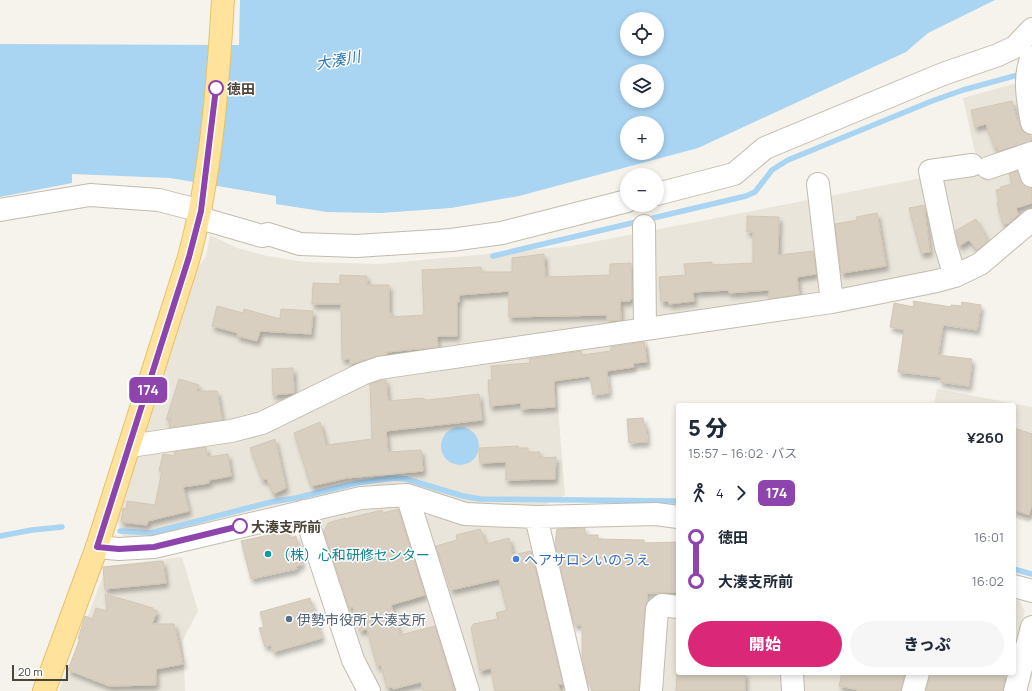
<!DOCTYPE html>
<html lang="ja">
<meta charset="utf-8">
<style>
:root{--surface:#fff;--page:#f6f6f7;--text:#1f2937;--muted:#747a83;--accent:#db2777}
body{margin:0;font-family:Manrope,"Noto Sans JP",sans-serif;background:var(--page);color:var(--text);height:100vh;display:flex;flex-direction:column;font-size:15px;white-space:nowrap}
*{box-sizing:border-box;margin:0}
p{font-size:13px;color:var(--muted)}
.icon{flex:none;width:22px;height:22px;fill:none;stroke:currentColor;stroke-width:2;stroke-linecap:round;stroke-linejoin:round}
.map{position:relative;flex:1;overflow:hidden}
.side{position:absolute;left:676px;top:403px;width:340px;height:272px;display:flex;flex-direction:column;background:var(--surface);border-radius:4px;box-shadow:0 2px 6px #0003}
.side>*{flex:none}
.badge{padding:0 8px;border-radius:6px;font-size:14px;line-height:26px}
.buttons{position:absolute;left:620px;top:12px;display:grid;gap:8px}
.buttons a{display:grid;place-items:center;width:44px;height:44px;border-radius:50%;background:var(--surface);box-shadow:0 2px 6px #0003;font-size:20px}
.scale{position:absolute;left:12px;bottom:10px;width:56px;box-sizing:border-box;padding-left:4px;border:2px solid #4b4439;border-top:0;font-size:11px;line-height:14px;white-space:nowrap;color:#4b4439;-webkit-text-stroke:3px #fff;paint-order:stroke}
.map>.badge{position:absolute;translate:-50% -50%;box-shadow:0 0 0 2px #fff}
.legs{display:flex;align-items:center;gap:6px;height:44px;padding:0 12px;font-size:13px}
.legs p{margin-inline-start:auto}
.headline{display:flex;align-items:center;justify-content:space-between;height:68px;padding:0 12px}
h1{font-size:22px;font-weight:800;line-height:30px}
.action{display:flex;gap:8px;margin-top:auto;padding:8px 12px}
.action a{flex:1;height:46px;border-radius:24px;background:var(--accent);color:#fff;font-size:16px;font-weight:800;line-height:46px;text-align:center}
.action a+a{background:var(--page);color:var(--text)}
ul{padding:0 12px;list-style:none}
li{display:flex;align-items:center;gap:14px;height:44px;font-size:15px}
li i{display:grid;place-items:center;width:6px;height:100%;margin:0 5px;background:currentColor}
li i::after{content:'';width:10px;height:10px;margin:-5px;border:3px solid;border-radius:50%;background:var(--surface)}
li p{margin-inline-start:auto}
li:first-child i{background:linear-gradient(#0000 50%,currentColor 0)}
li:last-child i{background:linear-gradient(currentColor 50%,#0000 0)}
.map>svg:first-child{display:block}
</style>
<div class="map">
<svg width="1032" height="691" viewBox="0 0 1032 691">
<defs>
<filter id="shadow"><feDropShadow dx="2.5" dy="4.5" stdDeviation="2" flood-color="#0004"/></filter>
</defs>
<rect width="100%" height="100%" fill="#f6f3ec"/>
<path fill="#eae5da" d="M 1032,79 L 1032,211 L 947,272 L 831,295 L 377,361 L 240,421 L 158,436 L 146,432 L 194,274 L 206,256 L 210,235 L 237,248 L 267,256 L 305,262 L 380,264 L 572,246 L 978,167 L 963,98 Z
M 647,334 L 651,370 L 556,383 L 565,495 L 536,509 L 468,505 L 414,487 L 358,484 L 153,536 L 123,537 L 117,520 L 137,456 L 381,376 Z
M 937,389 L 1032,407 L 1032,519 L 1028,522 L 1014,518 L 1014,405 L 934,405 Z
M 400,506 L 461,691 L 380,691 L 360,654 L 318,526 L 323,519 L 364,510 Z
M 428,515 L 465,525 L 525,527 L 531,531 L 570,691 L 476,691 L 422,523 Z
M 182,557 L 198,611 L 183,640 L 185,691 L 59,691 L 107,566 Z
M 1014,599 L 1019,600 L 1025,611 L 1014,653 Z
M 672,615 L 678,616 L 678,673 L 784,673 L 784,691 L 658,691 L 664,620 Z
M 803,673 L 912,673 L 908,691 L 803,691 Z"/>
<path fill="#a9d4f2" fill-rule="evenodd" d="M 240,0 L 995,0 L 928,33 L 906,52 L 698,148 L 519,196 L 451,208 L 381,213 L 327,212 L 276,204 L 276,196 L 170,178 L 72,174 L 72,183 L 0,197 L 0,44 L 239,45 ZM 627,19 L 657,19 L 657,49 L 627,49 ZM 627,71 L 657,71 L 657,101 L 627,101 ZM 627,123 L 657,123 L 657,153 L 627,153 Z
M441 446a19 19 0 1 1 38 0a19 19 0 1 1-38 0Z"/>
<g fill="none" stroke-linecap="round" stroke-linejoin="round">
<path stroke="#a9d4f2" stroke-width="5.5" d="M 493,256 L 746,196 L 755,192 L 772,170 L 788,160 L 932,101 L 963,90 L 1018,75
M 120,531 L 151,533 L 271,502 L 296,498 L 357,483 L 394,478 L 406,479 L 463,496 L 480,499 L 678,501
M 0,536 L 32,530 L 62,527
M 1014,569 L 1032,574"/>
</g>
<path fill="#d8cfc1" stroke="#d3c7b4" filter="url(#shadow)" d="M 1012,101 L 1017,121 L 1019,120 L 1022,131 L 1030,135 L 1032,141 L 999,151 L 997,147 L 995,148 L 986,124 L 975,127 L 971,110 Z
M 1017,171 L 1024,185 L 1032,188 L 1032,203 L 1016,208 L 1018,215 L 1009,223 L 1003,225 L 997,203 L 999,202 L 996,190 L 1001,189 L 1000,187 L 1012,184 L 1009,174 Z
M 924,205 L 930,252 L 921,253 L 909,208 Z
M 877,213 L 886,266 L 843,273 L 841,272 L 835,224 L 857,220 L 856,217 Z
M 747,216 L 779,217 L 778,255 L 813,251 L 816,274 L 797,277 L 799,294 L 769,299 L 769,290 L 729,293 L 729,290 L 693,292 L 694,301 L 669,304 L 668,301 L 661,302 L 659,277 L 686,275 L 684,264 L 712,262 L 712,265 L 753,263 L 753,232 L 747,232 Z
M 976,219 L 988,241 L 977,250 L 969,240 L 959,246 L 955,231 Z
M 544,254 L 545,277 L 610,275 L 610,264 L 631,263 L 632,299 L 629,299 L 630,301 L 620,301 L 621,320 L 607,321 L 607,315 L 509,317 L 509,291 L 459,295 L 459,302 L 457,302 L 457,336 L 437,336 L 438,347 L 387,352 L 387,354 L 350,364 L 350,359 L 342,359 L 341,304 L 312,304 L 313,283 L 340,284 L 340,275 L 367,276 L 367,285 L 389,285 L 389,313 L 391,313 L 391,317 L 424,315 L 422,270 L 481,267 L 482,272 L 512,272 L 512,258 Z
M 913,301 L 951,307 L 951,305 L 961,306 L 962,302 L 981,305 L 977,330 L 943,325 L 938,355 L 972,359 L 969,386 L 940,382 L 941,377 L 898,372 L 904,330 L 890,327 L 894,303 L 914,307 Z
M 217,306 L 243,313 L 244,309 L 280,319 L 281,309 L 313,311 L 311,334 L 260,331 L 257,341 L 237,336 L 238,333 L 212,326 Z
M 644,342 L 647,362 L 633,363 L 634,367 L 607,371 L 609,393 L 593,395 L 590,376 L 554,381 L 555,407 L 521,409 L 521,403 L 490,406 L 488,380 L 492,380 L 491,366 L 530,363 L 529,359 L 581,351 L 582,355 L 611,351 L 611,347 Z
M 293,368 L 294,393 L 273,395 L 272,369 Z
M 179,379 L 199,385 L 197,391 L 217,391 L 222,420 L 169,428 L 171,419 L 166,420 Z
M 382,380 L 386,380 L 388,401 L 422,398 L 427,400 L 479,394 L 482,420 L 386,431 L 388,452 L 421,450 L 423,471 L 347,478 L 311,486 L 294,433 L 320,422 L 326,445 L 372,439 L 370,384 Z
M 643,418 L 644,425 L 646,425 L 647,442 L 629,443 L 627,419 Z
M 1014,428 L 1032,434 L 1032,504 L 1029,515 L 1014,510 Z
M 275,439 L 286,488 L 273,494 L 267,479 L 262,480 L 250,448 Z
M 518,446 L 518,448 L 528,448 L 528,452 L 540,452 L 540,458 L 556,457 L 555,479 L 506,480 L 506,462 L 480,463 L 479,448 Z
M 206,447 L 208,457 L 228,454 L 231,476 L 209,480 L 209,483 L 183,487 L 189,511 L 148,521 L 147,525 L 121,522 L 123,508 L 126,509 L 127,501 L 155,505 L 162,471 L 159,471 L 163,454 L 175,456 L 174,452 Z
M 398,509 L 425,595 L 391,605 L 400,635 L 435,626 L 454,691 L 423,691 L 421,682 L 393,689 L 392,687 L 387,688 L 381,665 L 377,666 L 367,629 L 360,631 L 353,607 L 349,608 L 324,531 L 328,523 L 345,518 L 345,519 L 382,510 L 383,513 Z
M 585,528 L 585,535 L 598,535 L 598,539 L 644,540 L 644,543 L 678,542 L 678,592 L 647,593 L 647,601 L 645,608 L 639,691 L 592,691 L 591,684 L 588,684 L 582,656 L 582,625 L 574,625 L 555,544 L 557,529 Z
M 480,529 L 486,544 L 509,538 L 513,555 L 531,551 L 563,684 L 558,684 L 560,691 L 495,691 L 491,668 L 480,671 L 471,627 L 473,627 L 473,624 L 498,619 L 496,613 L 507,610 L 499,579 L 451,590 L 436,546 L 457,540 L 456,535 Z
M 288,531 L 290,538 L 296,536 L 302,565 L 296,566 L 297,569 L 251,579 L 241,541 Z
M 163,561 L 166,583 L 105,589 L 103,567 Z
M 105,594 L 153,608 L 152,609 L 157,611 L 152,624 L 174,624 L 183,664 L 156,669 L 156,685 L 109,686 L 68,670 L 80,639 L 78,639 L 85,616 L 92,619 L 96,608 L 107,611 Z
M 310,598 L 322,638 L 273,652 L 271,645 L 265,647 L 259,628 L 264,627 L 260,612 Z
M 677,673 L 745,673 L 745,691 L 676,691 Z
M 842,673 L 905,673 L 901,691 L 863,691 L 839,686 Z
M 930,673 L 1005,673 L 1003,691 L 926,691 Z"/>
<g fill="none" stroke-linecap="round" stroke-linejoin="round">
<g stroke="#c2bbae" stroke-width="24">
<path id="minor" d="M 1032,57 C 1023,77 1028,102 1032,123
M 1025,156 L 1032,176
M 988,168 L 1032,153
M 818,184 L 832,302
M 657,194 L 734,174 L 765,148 L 943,74 L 998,55 L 1015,47 L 1032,29
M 0,210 L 90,195 L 159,200 L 201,211
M 200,218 L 262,236 L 268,234 L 300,244 L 356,246 L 451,240 L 502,233 L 627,201
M 644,226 L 645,329
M 955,276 L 946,247 L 930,171 L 972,165
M 130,446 L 231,431 L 262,423 L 362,374 L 379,368 L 832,302 L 937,281 L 955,276 L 980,264 L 1032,220
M 407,495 L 468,691
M 304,511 L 353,660 L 369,691
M 536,517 L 577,691
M 97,547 L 119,549 L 154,547 L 361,498 L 407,495 L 465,514 L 536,517 L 656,514 L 678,517
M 1014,586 L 1032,591
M 792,673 L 793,691
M 651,691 L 657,609 L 662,605 L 678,607
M 913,691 L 918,673
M 1015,691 L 1032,627"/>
</g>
<g stroke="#e6c16a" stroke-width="24">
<path id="major" d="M 44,691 L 97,547 L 189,257 C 211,176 218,84 223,0"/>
</g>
<use href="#minor" stroke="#fff" stroke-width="22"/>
<use href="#major" stroke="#ffe39c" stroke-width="22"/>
</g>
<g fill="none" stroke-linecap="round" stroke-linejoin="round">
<g stroke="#fff" stroke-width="9">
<path id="line-1" d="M 216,88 L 201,211 L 189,257 L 97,547 L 119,549 L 154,547 L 240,526"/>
</g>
<use href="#line-1" stroke="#8e44ad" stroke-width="6"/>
</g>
<g fill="#fff" stroke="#8e44ad" stroke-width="2">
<circle cx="216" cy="88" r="7"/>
<circle cx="240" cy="526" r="7"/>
</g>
<circle fill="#0f9aa8" stroke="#fff" stroke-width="1.5" cx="268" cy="554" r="4"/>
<circle fill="#3f7fe0" stroke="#fff" stroke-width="1.5" cx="516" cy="559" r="4"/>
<circle fill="#5c6f8a" stroke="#fff" stroke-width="1.5" cx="289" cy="619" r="4"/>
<g text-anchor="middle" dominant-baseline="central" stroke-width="3" stroke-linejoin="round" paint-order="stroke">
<g font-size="14" font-weight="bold" fill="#4b4439" stroke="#fff" text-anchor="start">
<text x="227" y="88">徳田</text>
<text x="251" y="526">大湊支所前</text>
</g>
<g font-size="14" fill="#0d838f" stroke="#fff" text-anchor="start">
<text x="276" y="554">（株）心和研修センター</text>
</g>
<g font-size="14" fill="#366cbe" stroke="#fff" text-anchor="start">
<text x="524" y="559">ヘアサロンいのうえ</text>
</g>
<g font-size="14" fill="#4e5e75" stroke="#fff" text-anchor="start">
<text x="297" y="619">伊勢市役所 大湊支所</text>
</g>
<g font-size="15" font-style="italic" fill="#2e7ab2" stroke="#fff">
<text transform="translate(338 60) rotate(-10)">大湊川</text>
</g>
</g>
</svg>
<div class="buttons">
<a><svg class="icon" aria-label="locate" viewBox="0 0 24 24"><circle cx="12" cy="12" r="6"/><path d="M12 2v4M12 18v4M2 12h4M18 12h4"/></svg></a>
<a><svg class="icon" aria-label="layers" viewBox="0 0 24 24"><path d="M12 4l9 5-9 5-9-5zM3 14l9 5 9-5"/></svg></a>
<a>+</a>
<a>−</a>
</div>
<div class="scale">20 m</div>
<b class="badge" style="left:148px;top:390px;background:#8e44ad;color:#fff">174</b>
<section class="side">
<div class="headline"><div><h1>5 分</h1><p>15:57 – 16:02 · バス</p></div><b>¥260</b></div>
<div class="legs"><svg class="icon" aria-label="walk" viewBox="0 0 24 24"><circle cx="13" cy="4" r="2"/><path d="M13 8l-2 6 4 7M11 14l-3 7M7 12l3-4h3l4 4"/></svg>4<svg class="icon" aria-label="forward" viewBox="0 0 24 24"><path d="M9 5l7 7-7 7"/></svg><b class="badge" style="background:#8e44ad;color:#fff">174</b></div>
<ul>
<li><i style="color:#8e44ad"></i><b>徳田</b><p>16:01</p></li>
<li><i style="color:#8e44ad"></i><b>大湊支所前</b><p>16:02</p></li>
</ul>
<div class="action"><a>開始</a><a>きっぷ</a></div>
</section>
</div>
